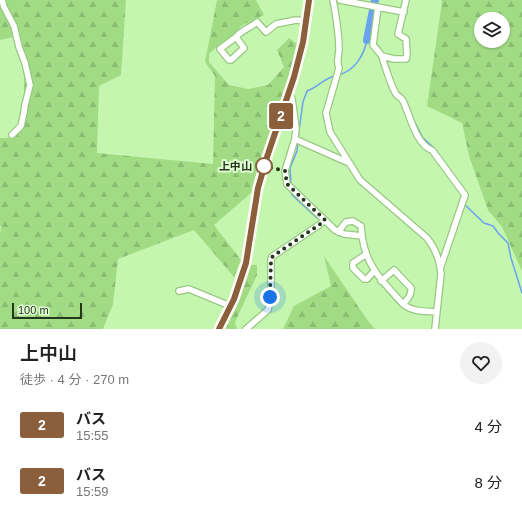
<!DOCTYPE html>
<html lang="ja">
<meta charset="utf-8">
<style>
:root{--surface:#fff;--page:#f2f2f2;--text:#222;--muted:#767676}
body{margin:0;font-family:Arial,"Noto Sans JP",sans-serif;background:var(--page);color:var(--text);height:100vh;display:flex;flex-direction:column;font-size:15px;white-space:nowrap}
*{box-sizing:border-box;margin:0}
p{font-size:13px;color:var(--muted)}
.icon{flex:none;width:22px;height:22px;fill:none;stroke:currentColor;stroke-width:2;stroke-linecap:round;stroke-linejoin:round}
.map{position:relative;height:329px;overflow:hidden}
.details{display:flex;flex-direction:column;background:var(--surface);flex:1}
.details>*{flex:none}
.badge{padding:0 8px;border-radius:3px;font-size:14px;line-height:26px}
.fabs{position:absolute;left:474px;top:12px;display:grid;gap:8px}
.fabs a{display:grid;place-items:center;width:36px;height:36px;border-radius:50%;background:var(--surface);box-shadow:0 1px 3px #0004;font-size:20px}
.scale{position:absolute;left:12px;bottom:10px;width:70px;box-sizing:border-box;padding-left:4px;border:2px solid #24361b;border-top:0;font-size:11px;line-height:14px;white-space:nowrap;color:#24361b;-webkit-text-stroke:3px #e0fdd3;paint-order:stroke}
.you{position:absolute;width:20px;height:20px;margin:-10px;border:3px solid #fff;border-radius:50%;background:#1a73e8;box-shadow:0 0 0 6px #1a73e833}
.map>.badge{position:absolute;translate:-50% -50%;box-shadow:0 0 0 2px #fff}
.round{display:grid;place-items:center;flex:none;width:42px;height:42px;border-radius:21px;background:var(--page)}
.overview{display:flex;align-items:center;justify-content:space-between;height:68px;padding:0 20px}
h1{font-size:19px;font-weight:600;line-height:30px}
ul{padding:0;list-style:none}
li{display:flex;align-items:center;gap:12px;height:56px;padding:0 20px}
li div{flex:1}
li b{display:block;font-size:15px}
li em{font-style:normal}
li .badge{min-width:44px;font-weight:700;text-align:center}
.map>svg:first-child{display:block}
</style>
<div class="map">
<svg width="522" height="329" viewBox="0 0 522 329">
<defs>
<pattern id="forest-firs" width="22" height="20" patternUnits="userSpaceOnUse"><rect width="22" height="20" fill="#a1dc85"/><path d="M5 1l3.5 6h-7zM16 11l3.5 6h-7z" fill="#8abd72"/></pattern>
</defs>
<rect width="100%" height="100%" fill="#c5f6af"/>
<path fill="url(#forest-firs)" fill-rule="evenodd" d="M 0,0 L 126,0 L 121,75 L 99,86 L 97,153 L 213,164 L 215,76 L 205,62 L 217,0 L 256,0 L 264,15 L 241,26 L 238,33 L 221,43 L 209,54 L 209,62 L 229,85 L 248,89 L 268,85 L 284,67 L 277,50 L 289,38 L 300,46 L 259,163 L 251,193 L 214,225 L 241,260 L 234,277 L 194,230 L 118,259 L 113,304 L 103,329 L 0,329 L 0,235 L 1,226 L 0,226 L 0,138 L 15,138 L 24,94 L 24,65 L 14,37 L 0,40 Z
M 441,0 L 522,0 L 522,271 L 502,227 L 488,210 L 469,156 L 462,123 L 427,106 L 442,2 ZM 481,19 L 503,19 L 503,41 L 481,41 Z
M 324,256 L 368,321 L 375,329 L 283,329 L 294,306 L 331,286 Z
M 251,265 L 257,265 L 257,275 L 235,322 L 237,329 L 225,329 Z"/>
<g fill="none" stroke-linecap="round" stroke-linejoin="round">
<path stroke="#69a3f0" stroke-width="1.5" d="M 375,42 L 383,53
M 338,75 C 355,71 364,55 367,40 L 371,41
M 398,92 L 404,97 L 406,101
M 412,117 L 423,138 L 434,148
M 298,138 L 303,102 L 307,91 C 317,88 324,78 335,76
M 291,184 L 290,168 L 297,151 L 298,142
M 291,190 L 292,195 L 317,218
M 464,204 L 484,223 L 493,226 L 499,234 L 508,243 L 511,258 L 522,293"/>
<path stroke="#69a3f0" stroke-width="8" d="M 367,40 L 375,0"/>
<g stroke="#99c883" stroke-width="8">
<path id="minor" d="M 2,0 L 4,7 L 14,26 L 19,47 L 25,63 L 30,85 L 25,105 L 24,112 L 21,126 L 12,135
M 333,0 C 336,16 339,32 339,49 C 339,56 336,61 339,68 L 326,113 L 330,132 L 360,180 L 427,238 C 435,248 440,261 441,274 L 435,329
M 340,0 L 404,12
M 406,0 L 398,34 L 406,39 L 407,55 L 406,59 L 394,59 L 382,56 C 384,64 392,88 396,94 C 398,97 401,97 403,101 C 410,115 416,145 432,150 L 465,195 L 441,266
M 378,7 L 373,45 L 382,56
M 236,37 L 220,49 L 229,60 L 231,60 L 244,48 L 236,37 C 242,30 250,28 257,22 L 266,32 L 276,24 L 296,20 L 306,21
M 289,94 L 292,99 L 296,128 L 295,139 L 285,171 L 287,184 L 335,230 L 344,234 L 362,236 C 366,267 384,283 403,304 C 412,312 425,311 436,312
M 295,139 L 349,163
M 338,232 L 346,222 L 353,221 L 361,226 L 362,236
M 365,255 L 353,263 L 353,268 L 364,279 L 367,279 L 374,271
M 381,281 L 394,270 L 411,288 C 412,295 407,300 403,304
M 179,291 L 189,289 L 230,306
M 246,329 L 268,310 L 271,297 L 271,259 L 273,256 L 319,225 L 325,220"/>
</g>
<g stroke="#fff" stroke-width="11">
<path id="trunk" d="M 219,329 L 234,299 L 246,263 L 258,188 L 267,157 L 294,77 L 303,42 L 309,0"/>
</g>
<use href="#minor" stroke="#fff" stroke-width="5.5"/>
<use href="#trunk" stroke="#fcd08e" stroke-width="9"/>
</g>
<g fill="none" stroke-linecap="round" stroke-linejoin="round">
<g stroke="#fff" stroke-width="9">
<path id="line" d="M 219,329 L 234,299 L 246,263 L 258,188 L 267,157 L 294,77 L 303,42 L 309,0"/>
</g>
<use href="#line" stroke="#8b5e3c" stroke-width="6"/>
<path stroke="#24361b" stroke-width="4" stroke-dasharray="0 7.2" d="M 264,166 L 285,171 L 287,184 L 325,220 L 319,225 L 273,256 L 271,259 L 270,297"/>
</g>
<circle fill="#fff" stroke="#8b5e3c" stroke-width="2" cx="264" cy="166" r="8"/>
<g text-anchor="middle" dominant-baseline="central" stroke-width="4" stroke-linejoin="round" paint-order="stroke">
<g font-size="11" font-weight="bold" fill="#24361b" stroke="#e0fdd3" text-anchor="end">
<text x="252" y="166">上中山</text>
</g>
</g>
</svg>
<div class="fabs">
<a><svg class="icon" aria-label="layers" viewBox="0 0 24 24"><path d="M12 4l9 5-9 5-9-5zM3 14l9 5 9-5"/></svg></a>
</div>
<div class="scale">100 m</div>
<div class="you" style="left:270px;top:297px"></div>
<b class="badge" style="left:281px;top:116px;background:#8b5e3c;color:#fff">2</b>
</div>
<section class="details">
<div class="overview"><div><h1>上中山</h1><p>徒歩 · 4 分 · 270 m</p></div><a class="round"><svg class="icon" aria-label="heart" viewBox="0 0 24 24"><path d="M12 20l-8-8c-3-5 5-10 8-4 3-6 11-1 8 4z"/></svg></a></div>
<ul>
<li><span class="badge" style="background:#8b5e3c;color:#fff">2</span><div><b>バス</b><p>15:55</p></div><em>4 分</em></li>
<li><span class="badge" style="background:#8b5e3c;color:#fff">2</span><div><b>バス</b><p>15:59</p></div><em>8 分</em></li>
</ul>
</section>
